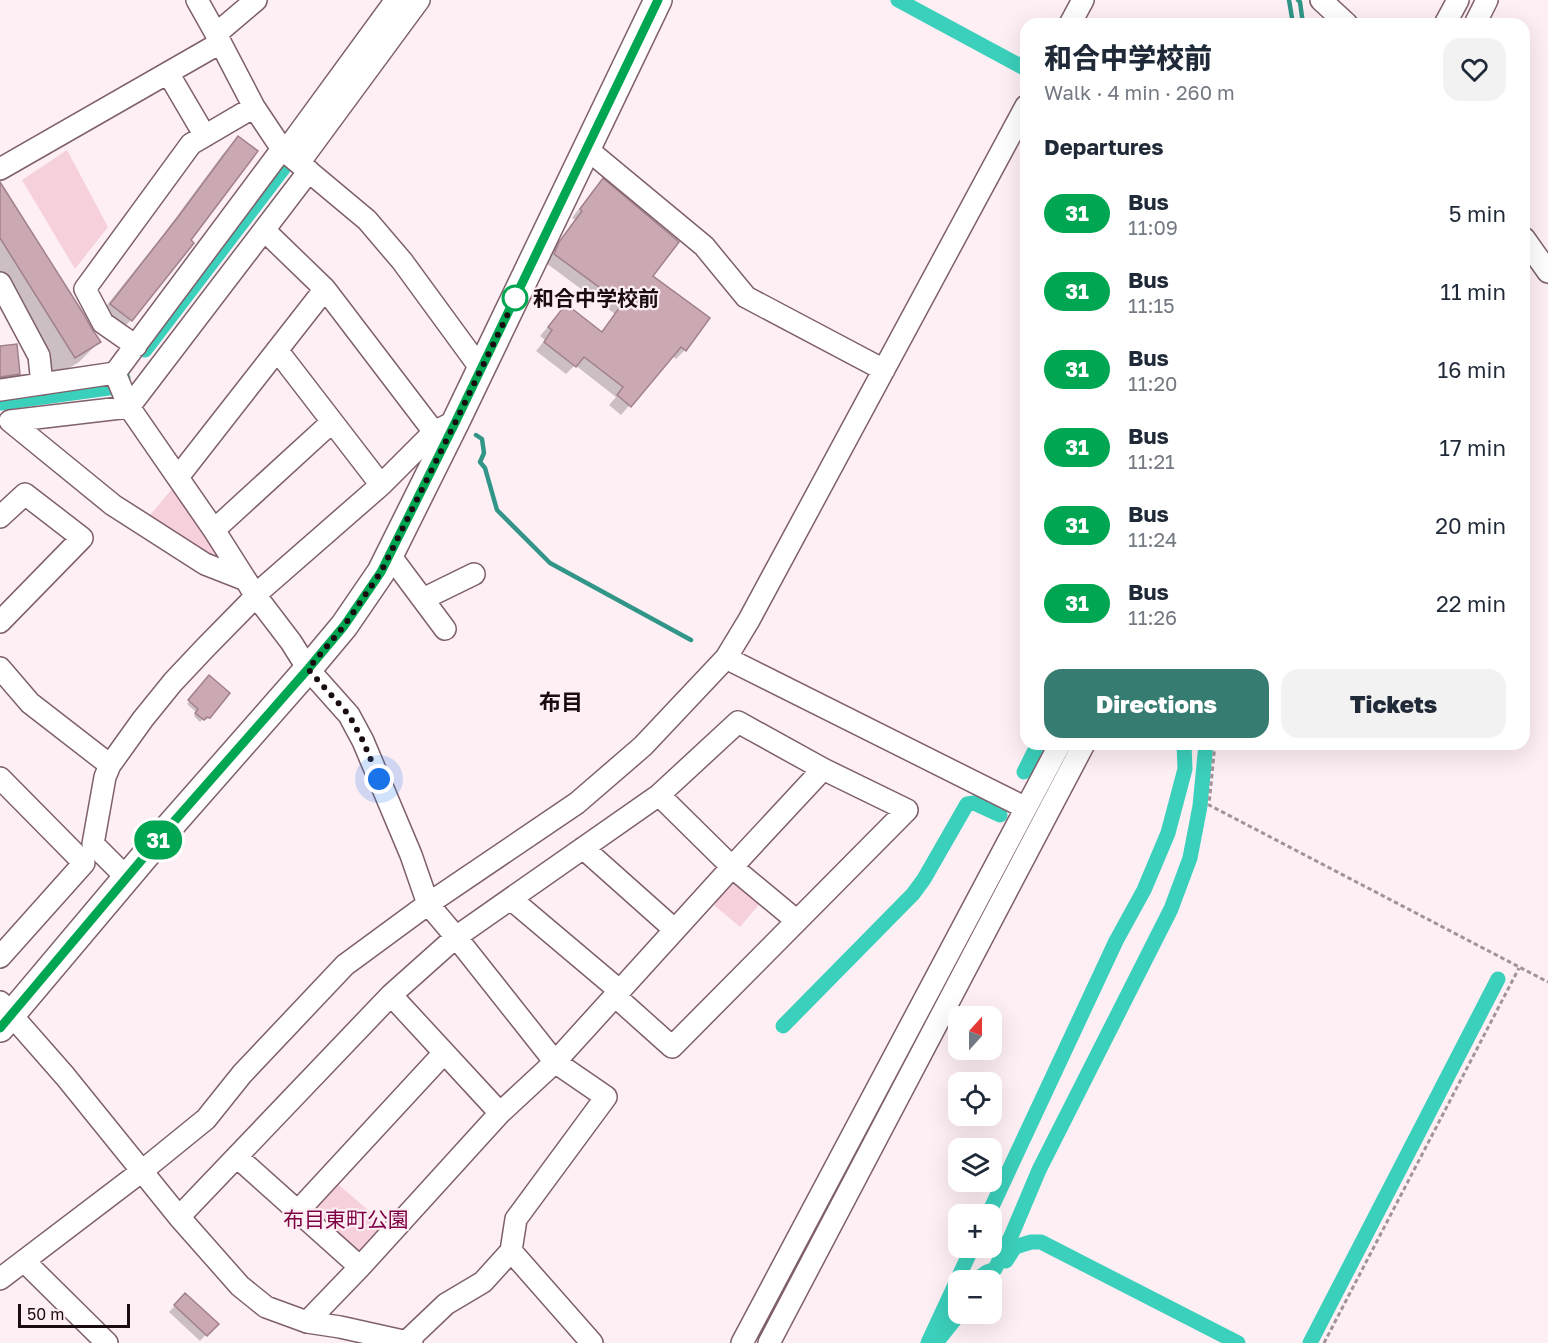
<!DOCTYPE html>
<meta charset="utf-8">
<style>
:root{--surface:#fff;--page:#f2f2f3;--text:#1f2937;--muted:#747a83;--accent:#377c71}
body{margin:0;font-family:"Golos Text","Noto Sans JP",sans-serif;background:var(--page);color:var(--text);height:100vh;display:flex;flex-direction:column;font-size:22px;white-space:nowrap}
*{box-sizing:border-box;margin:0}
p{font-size:20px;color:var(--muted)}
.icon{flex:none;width:33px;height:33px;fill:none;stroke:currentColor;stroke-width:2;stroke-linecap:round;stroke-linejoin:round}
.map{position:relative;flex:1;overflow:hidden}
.drawer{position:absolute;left:1020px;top:18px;width:510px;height:732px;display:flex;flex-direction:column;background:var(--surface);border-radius:18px;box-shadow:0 6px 24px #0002}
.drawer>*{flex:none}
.badge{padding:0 12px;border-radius:20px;font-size:21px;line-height:39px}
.needle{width:39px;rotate:21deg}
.tools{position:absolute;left:948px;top:1006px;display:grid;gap:12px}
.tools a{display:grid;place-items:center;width:54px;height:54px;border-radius:12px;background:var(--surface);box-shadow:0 6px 24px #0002;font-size:30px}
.scale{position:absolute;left:18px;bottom:15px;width:112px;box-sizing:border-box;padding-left:6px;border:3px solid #190d11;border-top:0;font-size:16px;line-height:21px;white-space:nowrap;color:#190d11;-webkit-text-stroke:4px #feeff4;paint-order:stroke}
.you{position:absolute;width:30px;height:30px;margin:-15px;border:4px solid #fff;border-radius:50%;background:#1a73e8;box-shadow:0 0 0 9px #1a73e833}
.map>.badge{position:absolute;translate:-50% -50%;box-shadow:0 0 0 3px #fff}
h2{padding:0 24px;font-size:22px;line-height:54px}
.round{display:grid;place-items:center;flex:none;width:63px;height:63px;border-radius:18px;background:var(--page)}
.head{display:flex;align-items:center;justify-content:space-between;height:102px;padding:0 24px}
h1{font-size:28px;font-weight:800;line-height:45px}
.button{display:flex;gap:12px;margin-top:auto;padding:12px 24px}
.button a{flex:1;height:69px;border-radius:18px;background:var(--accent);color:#fff;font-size:24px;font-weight:800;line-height:69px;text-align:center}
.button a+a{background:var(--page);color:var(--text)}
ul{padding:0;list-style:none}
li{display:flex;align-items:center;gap:18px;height:78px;padding:0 24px}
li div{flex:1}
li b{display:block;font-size:22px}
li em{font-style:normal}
li .badge{min-width:66px;font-weight:700;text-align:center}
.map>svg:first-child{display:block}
</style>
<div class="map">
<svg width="1548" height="1343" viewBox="0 0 1548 1343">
<rect width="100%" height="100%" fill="#feeff4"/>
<path fill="#f6d1dc" d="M 67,150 L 108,227 L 75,269 L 22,180 Z
M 176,484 L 236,572 L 207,560 L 150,515 Z
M 732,875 L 763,900 L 740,927 L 709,901 Z
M 333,1180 L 388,1227 L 359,1260 L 306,1211 Z"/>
<path fill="#0003" d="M 238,138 L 188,240 L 192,243 L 131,320 L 115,336 L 95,320 L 163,235 L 223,154 Z
M 603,180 L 651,277 L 685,350 L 676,359 L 672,356 L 621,415 L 609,405 L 616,397 L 575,365 L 566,374 L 536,351 L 545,340 L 540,336 L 566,306 L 601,333 L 615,314 L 546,263 L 551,253 L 575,220 L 572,218 L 594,189 Z
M 0,197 L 99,342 L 79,362 L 54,377 L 0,291 Z
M 0,348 L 19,374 L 2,390 L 0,390 Z
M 209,678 L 209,717 L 206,720 L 203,719 L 200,722 L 194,716 L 196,712 L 187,704 Z
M 185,1295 L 216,1324 L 200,1341 L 169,1312 Z"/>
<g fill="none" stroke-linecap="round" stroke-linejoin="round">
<path stroke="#319688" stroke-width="4.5" d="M 1289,0 L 1293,24
M 1298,0 L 1300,2 L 1303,24
M 476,435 L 482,439 L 484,453 L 480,462 L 485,468 L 497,510 L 550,563 L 691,640"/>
<path stroke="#3bd0bb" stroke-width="15" d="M 898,0 L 1026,69
M 145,350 L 298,149
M 0,403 L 116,387 L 123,378
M 1024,772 L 1038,744
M 783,1026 L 913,894 L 924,879 L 967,804 L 974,803 L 1000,815
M 988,1215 L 1116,941 L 1144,890 L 1168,833 L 1185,769 L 1184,744
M 1006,1261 L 1015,1247 L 1031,1242 L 1041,1242 L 1238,1343
M 974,1281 L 987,1272 L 995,1269 L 1012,1234 L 1039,1170 L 1171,909 L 1190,858 L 1200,806 L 1206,744
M 928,1343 L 972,1248
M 936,1343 L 959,1314
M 1310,1343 L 1498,979"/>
</g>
<path fill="#cba9b3" stroke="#a1818b" stroke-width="1.5" d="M 238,136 L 258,151 L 191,240 L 194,243 L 132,321 L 110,304 L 178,217 Z
M 603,178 L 679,242 L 653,276 L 710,318 L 686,351 L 681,347 L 631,407 L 617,395 L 623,387 L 584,357 L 576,367 L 544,342 L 552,330 L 548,327 L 566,304 L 602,332 L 622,304 L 554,254 L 559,242 L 582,211 L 580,209 Z
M 0,182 L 83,313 L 92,329 L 101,342 L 75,358 L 0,238 Z
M 17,344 L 20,374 L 0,377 L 0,346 Z
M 209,675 L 230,693 L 210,718 L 207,717 L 204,720 L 195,713 L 198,709 L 188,700 Z
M 185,1293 L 219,1324 L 207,1336 L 174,1305 Z"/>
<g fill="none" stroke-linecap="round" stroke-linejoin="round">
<g stroke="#7f606a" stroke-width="24">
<path id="minor" d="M 197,0 L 216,34 L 254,107 L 282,149 L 367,220 L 402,261 L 481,369
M 1321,0 L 1347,24
M 1070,24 L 1083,0
M 1445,24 L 1458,0
M 1475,24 L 1487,0
M 216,34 L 256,0
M 168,73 L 205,136
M 587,149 L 704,246 L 746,297 L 884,370
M 285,152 L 396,0
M 299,163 L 419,0
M 0,169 L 220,43
M 1524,238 L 1548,272
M 0,283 L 39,356 L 42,384
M 325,289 L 434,432
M 136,346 L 103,323 L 85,289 L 191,144 L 254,107
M 277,350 L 381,485
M 115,373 L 129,407 L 214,530 L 256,596 L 291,642 L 308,669 L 349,715 L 363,741 L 411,855 L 428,904 L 456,937 L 555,1062 L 606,1097 L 516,1219 L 511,1251 L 483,1282 L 446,1304 L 407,1341
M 0,390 L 115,373 L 282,149
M 178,477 L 325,289 L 264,230
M 0,517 L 25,494 L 82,538 L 0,622
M 214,530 L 332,422
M 389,554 L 445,629
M 246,580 L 205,564 L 113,505 L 10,421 L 129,407 L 309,171
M 255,595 L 381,485 L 434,432 L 456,421
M 423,599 L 474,574
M 726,658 L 1026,808
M 0,668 L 30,703 L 110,765
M 0,778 L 84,863 L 0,957
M 659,795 L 732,867 L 797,921
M 583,848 L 675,930
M 127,878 L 93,844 L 105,777 L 110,765 L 143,719 L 173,682 L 205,648 L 256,596
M 511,899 L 620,991
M 391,995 L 500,1113
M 615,996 L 672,1047 L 907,810 L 823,769
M 0,1002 L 65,1076 L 179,1217 L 240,1286 L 266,1307 L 307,1322 L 340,1327 L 412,1343
M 237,1157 L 360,1267
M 298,1211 L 444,1053
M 179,1217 L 391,995 L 456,937 L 659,795 L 738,722 L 823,769 L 732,867 L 555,1062 L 500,1113 L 360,1267 L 307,1322
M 511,1251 L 592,1343
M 24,1261 L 107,1343
M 0,1279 L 142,1171 L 206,1119 L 242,1074 L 345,965 L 428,904 L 577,803 L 643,746 L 726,658 L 749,620 L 1026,106
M 742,1343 L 1060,744
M 769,1343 L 1084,744"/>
</g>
<g stroke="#7f606a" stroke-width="30">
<path id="major" d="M 0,1028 L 171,825 L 308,669 L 344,626 L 381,572 L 456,421 L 658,0"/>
</g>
<path stroke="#a19398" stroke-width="3" stroke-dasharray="4.5 3" stroke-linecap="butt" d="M 1215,744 L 1209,805 L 1548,982
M 1324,1343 L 1519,968"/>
<use href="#minor" stroke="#fff" stroke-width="21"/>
<use href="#major" stroke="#fff" stroke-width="27"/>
</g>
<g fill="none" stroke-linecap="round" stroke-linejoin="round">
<g stroke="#fff" stroke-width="14">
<path id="line" d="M 0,1028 L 171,825 L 308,669 L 344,626 L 381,572 L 456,421 L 658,0"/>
</g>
<use href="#line" stroke="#00a651" stroke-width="9"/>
<path stroke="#190d11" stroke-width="6" stroke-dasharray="0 10.8" d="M 379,779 L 363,741 L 349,715 L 308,669 L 344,626 L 381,572 L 456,421 L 520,289 L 515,298"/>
</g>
<circle fill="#fff" stroke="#00a651" stroke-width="3" cx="515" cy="298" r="12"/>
<g text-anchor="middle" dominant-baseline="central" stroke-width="4.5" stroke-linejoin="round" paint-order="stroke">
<g font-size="21" font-weight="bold" fill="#190d11" stroke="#feeff4" text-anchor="start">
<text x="533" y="298">和合中学校前</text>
</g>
<g font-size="21" fill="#7d0043" stroke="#feeff4">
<text x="346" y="1219">布目東町公園</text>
</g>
<g font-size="22" font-weight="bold" fill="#190d11" stroke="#feeff4">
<text x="561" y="701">布目</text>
</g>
</g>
</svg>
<div class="tools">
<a><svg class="needle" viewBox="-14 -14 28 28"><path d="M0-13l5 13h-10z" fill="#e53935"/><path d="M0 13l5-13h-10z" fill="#747a83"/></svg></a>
<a><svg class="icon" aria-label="locate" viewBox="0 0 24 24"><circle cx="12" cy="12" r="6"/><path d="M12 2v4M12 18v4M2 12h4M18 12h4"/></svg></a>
<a><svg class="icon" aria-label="layers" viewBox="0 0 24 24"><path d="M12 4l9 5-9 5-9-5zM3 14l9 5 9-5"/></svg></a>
<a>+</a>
<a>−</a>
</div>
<div class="scale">50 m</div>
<div class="you" style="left:379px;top:779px"></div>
<b class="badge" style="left:158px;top:840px;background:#00a651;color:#fff">31</b>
<section class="drawer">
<div class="head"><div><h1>和合中学校前</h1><p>Walk · 4 min · 260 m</p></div><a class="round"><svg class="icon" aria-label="heart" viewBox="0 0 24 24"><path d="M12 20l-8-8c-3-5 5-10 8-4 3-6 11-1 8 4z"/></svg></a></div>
<h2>Departures</h2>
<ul>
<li><span class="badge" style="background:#00a651;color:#fff">31</span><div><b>Bus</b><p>11:09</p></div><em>5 min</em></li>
<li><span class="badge" style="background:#00a651;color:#fff">31</span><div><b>Bus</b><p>11:15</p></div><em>11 min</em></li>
<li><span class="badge" style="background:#00a651;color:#fff">31</span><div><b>Bus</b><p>11:20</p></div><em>16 min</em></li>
<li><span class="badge" style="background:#00a651;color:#fff">31</span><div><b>Bus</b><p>11:21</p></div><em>17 min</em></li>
<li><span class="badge" style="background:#00a651;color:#fff">31</span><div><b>Bus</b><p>11:24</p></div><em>20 min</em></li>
<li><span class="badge" style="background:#00a651;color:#fff">31</span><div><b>Bus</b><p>11:26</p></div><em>22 min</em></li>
</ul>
<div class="button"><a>Directions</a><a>Tickets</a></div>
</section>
</div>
